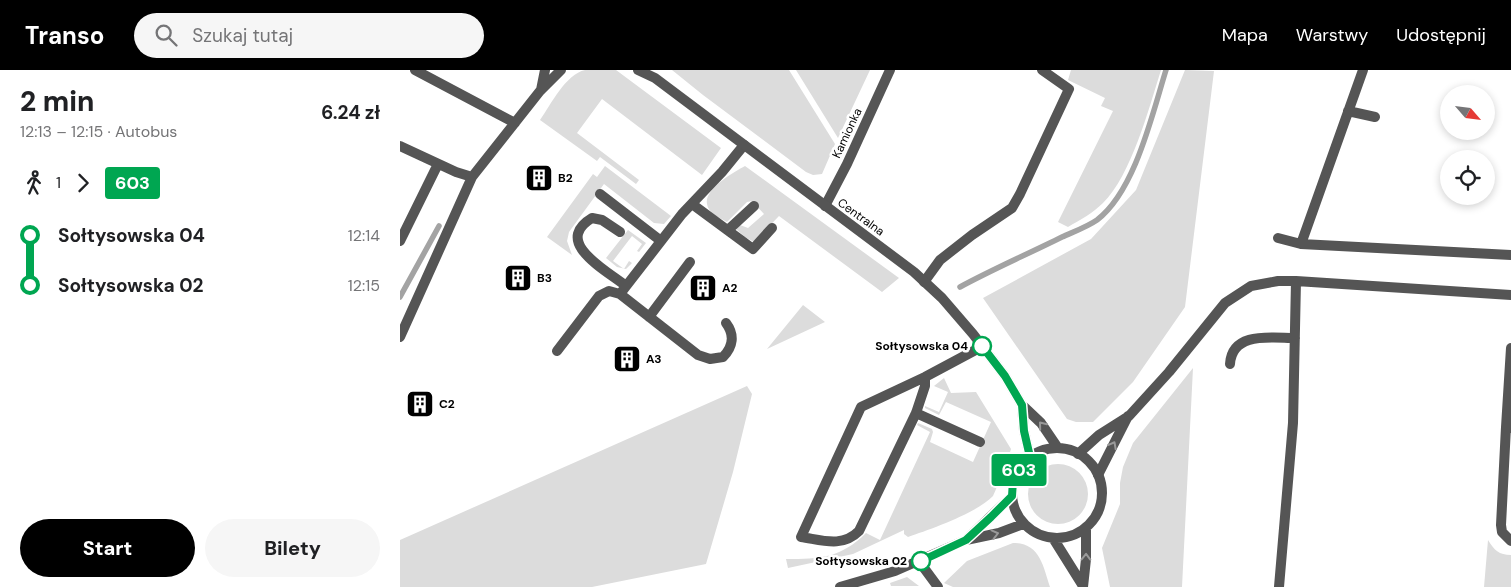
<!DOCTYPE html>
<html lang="pl">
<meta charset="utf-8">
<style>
:root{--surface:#fff;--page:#f6f6f6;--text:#202124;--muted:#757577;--accent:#000}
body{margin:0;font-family:"DM Sans",sans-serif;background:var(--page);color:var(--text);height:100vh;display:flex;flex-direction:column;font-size:19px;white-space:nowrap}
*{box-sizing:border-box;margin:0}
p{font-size:16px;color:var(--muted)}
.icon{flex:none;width:28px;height:28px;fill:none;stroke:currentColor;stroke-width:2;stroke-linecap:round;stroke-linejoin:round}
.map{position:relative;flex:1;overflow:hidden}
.drawer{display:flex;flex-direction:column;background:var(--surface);width:400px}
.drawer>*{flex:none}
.badge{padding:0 10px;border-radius:4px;font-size:18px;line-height:32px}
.needle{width:32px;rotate:118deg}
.buttons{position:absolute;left:1040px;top:15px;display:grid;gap:10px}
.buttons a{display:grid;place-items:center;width:55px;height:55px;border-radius:50%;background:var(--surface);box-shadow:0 2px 8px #0003;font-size:25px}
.map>.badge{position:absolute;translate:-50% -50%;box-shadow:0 0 0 2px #fff}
.legs{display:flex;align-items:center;gap:8px;height:55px;padding:0 20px;font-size:16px}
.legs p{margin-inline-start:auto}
.head{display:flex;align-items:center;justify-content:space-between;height:85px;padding:0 20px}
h1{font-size:28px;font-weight:800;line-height:38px}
.action{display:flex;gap:10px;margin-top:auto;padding:10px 20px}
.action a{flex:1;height:58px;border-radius:30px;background:var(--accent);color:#fff;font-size:20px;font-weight:800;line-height:58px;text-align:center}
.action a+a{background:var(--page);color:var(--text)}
ul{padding:0 20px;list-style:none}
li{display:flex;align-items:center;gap:18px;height:50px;font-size:19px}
li i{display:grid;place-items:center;width:8px;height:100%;margin:0 6px;background:currentColor}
li i::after{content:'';width:12px;height:12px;margin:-6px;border:4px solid;border-radius:50%;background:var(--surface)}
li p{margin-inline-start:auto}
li:first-child i{background:linear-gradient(#0000 50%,currentColor 0)}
li:last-child i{background:linear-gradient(currentColor 50%,#0000 0)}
header{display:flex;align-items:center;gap:30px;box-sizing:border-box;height:70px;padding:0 25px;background:var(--accent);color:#fff}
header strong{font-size:24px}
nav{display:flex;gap:28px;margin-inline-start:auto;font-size:18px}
.search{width:350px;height:45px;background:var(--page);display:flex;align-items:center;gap:12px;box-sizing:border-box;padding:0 18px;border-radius:28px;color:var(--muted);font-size:19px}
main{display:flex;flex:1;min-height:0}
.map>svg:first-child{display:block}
</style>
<header>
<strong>Transo</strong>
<div class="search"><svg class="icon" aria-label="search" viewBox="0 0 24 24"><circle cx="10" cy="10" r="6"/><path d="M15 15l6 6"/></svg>Szukaj tutaj</div>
<nav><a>Mapa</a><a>Warstwy</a><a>Udostępnij</a></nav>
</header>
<main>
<section class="drawer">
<div class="head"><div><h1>2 min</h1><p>12:13 – 12:15 · Autobus</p></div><b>6.24 zł</b></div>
<div class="legs"><svg class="icon" aria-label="walk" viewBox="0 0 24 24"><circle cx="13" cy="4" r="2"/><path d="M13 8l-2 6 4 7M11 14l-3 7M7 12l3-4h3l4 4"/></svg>1<svg class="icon" aria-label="forward" viewBox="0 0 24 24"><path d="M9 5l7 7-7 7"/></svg><b class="badge" style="background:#00a651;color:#fff">603</b></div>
<ul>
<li><i style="color:#00a651"></i><b>Sołtysowska 04</b><p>12:14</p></li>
<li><i style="color:#00a651"></i><b>Sołtysowska 02</b><p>12:15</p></li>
</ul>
<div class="action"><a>Start</a><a>Bilety</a></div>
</section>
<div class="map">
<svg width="1111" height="517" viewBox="0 0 1111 517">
<rect width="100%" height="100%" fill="#fff"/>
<path fill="#dcdcdc" d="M 185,0 L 216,0 L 321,78 L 302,105 L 202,29 L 177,63 L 239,110 L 236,114 L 200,87 L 197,91 L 140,50 C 151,34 166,4 185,0 Z
M 272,0 L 389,0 L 435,74 L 422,104 L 413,105 L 406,102 L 303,25 Z
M 396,0 L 470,0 L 438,68 Z
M 671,0 L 761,0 C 749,38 731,106 703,133 C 693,143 680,150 668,157 L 658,152 L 713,41 L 701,36 L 705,28 L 668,10 Z
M 785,0 L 814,1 L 785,237 L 733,312 L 693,352 L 676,352 L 667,349 L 583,228 L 691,169 L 736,120 Z
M 205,96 L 271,146 L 264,154 L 254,153 L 204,114 L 169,162 L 167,171 L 172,185 L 147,167 L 193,104 L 197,107 Z
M 345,96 L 499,208 L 482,222 L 379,146 L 354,172 L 345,167 L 336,159 L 340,155 L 348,158 L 364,144 L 352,131 L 347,132 L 327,152 C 320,148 308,143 307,134 C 304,119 334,102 345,96 Z
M 228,160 L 246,173 L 239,182 L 237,181 L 242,174 L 232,166 L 213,191 L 224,199 L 229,191 L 232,193 L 226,199 L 217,197 L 206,188 Z
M 403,235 L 425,252 L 367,279 Z
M 793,298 L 782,517 L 710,517 L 702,478 L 720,434 L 720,413 L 723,397 L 733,373 Z
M 544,308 L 551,323 L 576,322 L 611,379 C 610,384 595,423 593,426 C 577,443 531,459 508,467 L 504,464 L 504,460 L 453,484 L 388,498 L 386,489 C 420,489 441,488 466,463 L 480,470 L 530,362 L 517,355 L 518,353 L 532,359 L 533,362 L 530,372 L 573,392 L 591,352 L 546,332 L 539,345 L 525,338 L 525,336 L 539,342 L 548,322 L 534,316 Z
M 347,316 L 352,324 L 333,402 L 306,494 L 192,517 L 0,517 L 0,470 Z
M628 424a30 30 0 1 1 60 0a30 30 0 1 1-60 0Z
M 1088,470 C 1094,480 1099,485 1111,485 L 1111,517 L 1084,517 Z
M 613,473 C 640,473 643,496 650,517 L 553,517 L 544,513 L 567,491 Z
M 507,507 L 519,516 L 491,516 L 490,513 Z"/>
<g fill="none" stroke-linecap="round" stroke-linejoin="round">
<path stroke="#a3a3a3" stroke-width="5.5" d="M 560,217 C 593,199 628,184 662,167 C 673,162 687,157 697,150 C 735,121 752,45 766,0
M 0,227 L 39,156"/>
<path stroke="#555" stroke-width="10" d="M 15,0 L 115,53
M 141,20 L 145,0
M 0,76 L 56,102 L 72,107 L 140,21 L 161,0
M 200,124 L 261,171
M 292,134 L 353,179 L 372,158
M 328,160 L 354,136
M 220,162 L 202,150 L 192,148 C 152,172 206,200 226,216
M 0,171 L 38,94
M 524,212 L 540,190 L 572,165 L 612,138 L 620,124 L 669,19 L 642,0
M 220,224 L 298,285 L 310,289 L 323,287 C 333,277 335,265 326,253
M 249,247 L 290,192
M 0,267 L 72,107
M 157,281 L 199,226 L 209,221 L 220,224 L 282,144 L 322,102 L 344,75
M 525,307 L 525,316 L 516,343 L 459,461 C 442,478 422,470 401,467 L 461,337 L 525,307 L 583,276
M 516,343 L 580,372"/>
<path stroke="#555" stroke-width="10" d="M 963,0 L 901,174 L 1111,185
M 948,41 L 975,47
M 425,136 L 447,94 L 490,0
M 878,168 L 901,174
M 1111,278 L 1106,357 L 1111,358
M 830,294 C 832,261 872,268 895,268
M 1106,357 L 1101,455 L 1102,462 L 1111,471
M 678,384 L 699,365 L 729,346 L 769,302 L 825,233 L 851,216 L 878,211 L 896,211 L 1111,225
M 698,405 L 728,346
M 521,491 L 524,498 L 538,517
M 879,517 L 893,353 L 896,211"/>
<path stroke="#555" stroke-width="10" d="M 238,0 L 255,8 L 514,202 L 542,228 L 573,264 L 605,306 L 622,335 L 641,353 L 658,378
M 622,335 L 624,361 L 630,387
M612 423a45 45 0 1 1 90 0a45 45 0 1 1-90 0Z
M 653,468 L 683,516
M 567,469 L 612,426
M 440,517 L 495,501 L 566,470 L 599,463 L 623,454
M 683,517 L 686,489 L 686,457"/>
</g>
<defs><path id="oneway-chevron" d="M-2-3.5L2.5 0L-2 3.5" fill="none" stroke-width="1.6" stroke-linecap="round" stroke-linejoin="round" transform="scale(1.25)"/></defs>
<g stroke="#999">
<use href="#oneway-chevron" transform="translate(642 355) rotate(-129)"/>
<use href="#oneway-chevron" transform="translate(713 375) rotate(-62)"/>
<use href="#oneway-chevron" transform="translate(595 464) rotate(-14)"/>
<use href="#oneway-chevron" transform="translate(686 487) rotate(-89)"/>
</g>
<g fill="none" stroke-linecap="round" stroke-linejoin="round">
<g stroke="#fff" stroke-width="11">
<path id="line-1" d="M 521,491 L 566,470 L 591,447 L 612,426 L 613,411 L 620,398 L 630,387 L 624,361 L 622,335 L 605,306 L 582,276"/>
</g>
<use href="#line-1" stroke="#00a651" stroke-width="8"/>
</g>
<defs>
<g id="building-square" transform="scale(1.4375)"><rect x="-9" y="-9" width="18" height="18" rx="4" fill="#000" stroke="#fff"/><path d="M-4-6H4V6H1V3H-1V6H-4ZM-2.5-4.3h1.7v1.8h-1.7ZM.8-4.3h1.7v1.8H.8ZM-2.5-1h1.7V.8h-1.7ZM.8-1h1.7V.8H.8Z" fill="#fff"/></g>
</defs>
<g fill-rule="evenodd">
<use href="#building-square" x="139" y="108"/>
<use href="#building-square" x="118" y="208"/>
<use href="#building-square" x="303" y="218"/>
<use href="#building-square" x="227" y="289"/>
<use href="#building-square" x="20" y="334"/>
</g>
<g fill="#fff" stroke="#00a651" stroke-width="2.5">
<circle cx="582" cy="276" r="9"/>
<circle cx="521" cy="491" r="9"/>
</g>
<g text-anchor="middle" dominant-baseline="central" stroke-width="5" stroke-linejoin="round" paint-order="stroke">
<g font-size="12" fill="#000" stroke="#fff">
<text transform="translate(447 63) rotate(-65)">Kamionka</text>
<text transform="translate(461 147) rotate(36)">Centralna</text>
</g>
<g font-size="12" font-weight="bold" fill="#000" stroke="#fff" text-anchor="start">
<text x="158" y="108">B2</text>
<text x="137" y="208">B3</text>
<text x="322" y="218">A2</text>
<text x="246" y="289">A3</text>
<text x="39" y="334">C2</text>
</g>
<g font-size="12" font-weight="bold" fill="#000" stroke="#fff" text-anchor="end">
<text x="568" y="276">Sołtysowska 04</text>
<text x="507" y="491">Sołtysowska 02</text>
</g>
</g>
</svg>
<div class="buttons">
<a><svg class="needle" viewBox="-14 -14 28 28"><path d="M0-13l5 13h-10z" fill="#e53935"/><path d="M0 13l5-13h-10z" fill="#757577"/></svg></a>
<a><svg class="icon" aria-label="locate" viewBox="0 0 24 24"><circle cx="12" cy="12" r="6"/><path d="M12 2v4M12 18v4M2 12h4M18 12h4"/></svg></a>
</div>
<b class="badge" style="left:619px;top:400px;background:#00a651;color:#fff">603</b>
</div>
</main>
